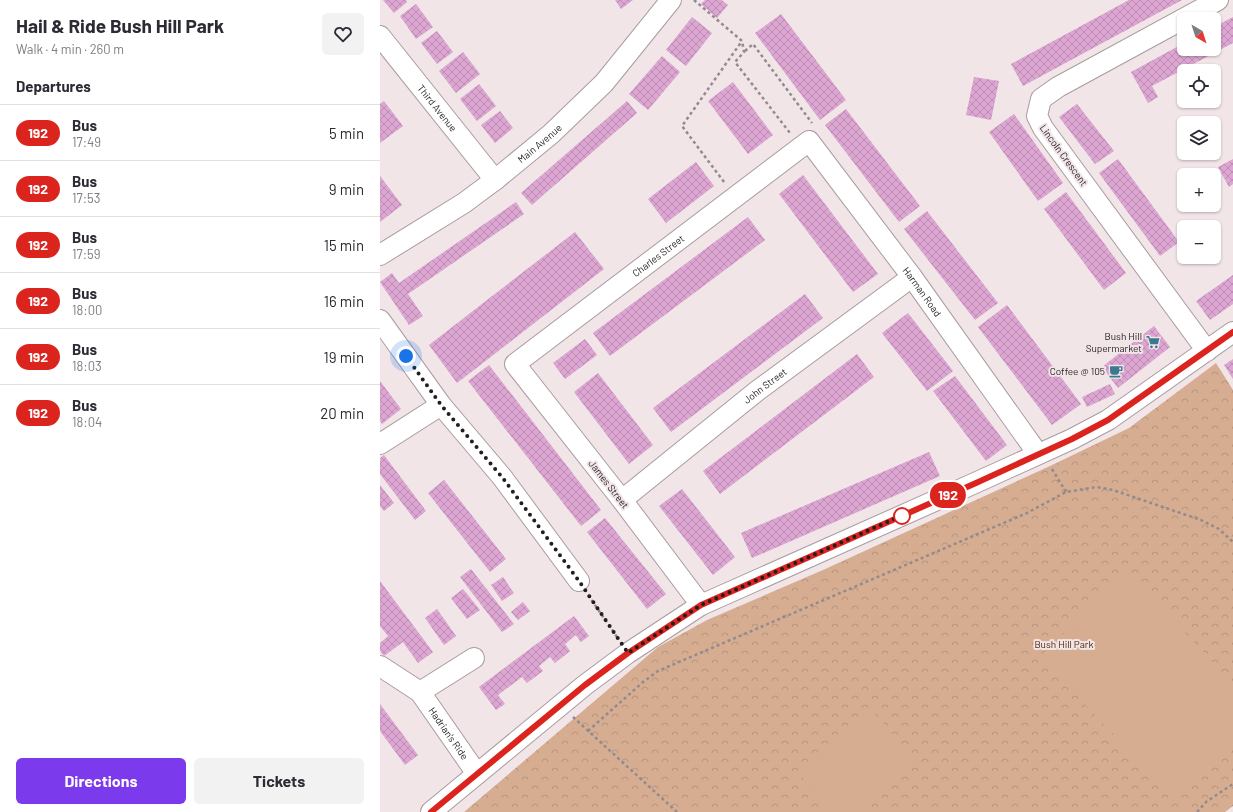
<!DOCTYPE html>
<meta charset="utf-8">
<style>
:root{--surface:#fff;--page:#f2f2f3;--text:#2b2b33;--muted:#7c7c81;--line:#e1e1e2;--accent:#7c3aed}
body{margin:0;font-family:Barlow,sans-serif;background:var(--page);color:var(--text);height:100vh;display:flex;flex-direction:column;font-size:15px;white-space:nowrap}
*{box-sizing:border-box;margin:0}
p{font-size:13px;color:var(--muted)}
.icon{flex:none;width:22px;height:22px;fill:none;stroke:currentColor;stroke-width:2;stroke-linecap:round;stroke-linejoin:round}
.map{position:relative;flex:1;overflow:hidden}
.details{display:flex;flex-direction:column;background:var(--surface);width:380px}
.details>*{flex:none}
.badge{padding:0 8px;border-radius:13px;font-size:14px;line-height:26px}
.needle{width:26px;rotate:141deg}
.tools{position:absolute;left:797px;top:12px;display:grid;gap:8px}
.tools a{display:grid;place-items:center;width:44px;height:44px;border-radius:6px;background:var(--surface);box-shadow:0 1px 3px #0004;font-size:20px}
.you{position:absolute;width:20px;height:20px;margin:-10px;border:3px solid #fff;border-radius:50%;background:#1a73e8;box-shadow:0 0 0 6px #1a73e833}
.map>.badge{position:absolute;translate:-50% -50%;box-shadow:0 0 0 2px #fff}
h2{padding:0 16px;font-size:15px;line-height:36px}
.round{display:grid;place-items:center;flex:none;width:42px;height:42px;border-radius:6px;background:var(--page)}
.summary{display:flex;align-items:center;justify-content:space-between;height:68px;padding:0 16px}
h1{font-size:19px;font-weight:700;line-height:30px}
.button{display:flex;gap:8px;margin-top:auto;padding:8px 16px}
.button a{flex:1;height:46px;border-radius:6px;background:var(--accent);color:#fff;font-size:16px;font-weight:700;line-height:46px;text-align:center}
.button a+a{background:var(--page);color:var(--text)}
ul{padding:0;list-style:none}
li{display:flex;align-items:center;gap:12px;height:56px;padding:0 16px;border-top:1px solid var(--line)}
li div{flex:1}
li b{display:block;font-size:15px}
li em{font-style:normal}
li .badge{min-width:44px;font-weight:700;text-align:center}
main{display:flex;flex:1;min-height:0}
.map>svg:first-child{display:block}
</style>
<main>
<section class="details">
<div class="summary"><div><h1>Hail &amp; Ride Bush Hill Park</h1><p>Walk · 4 min · 260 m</p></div><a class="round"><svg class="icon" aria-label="heart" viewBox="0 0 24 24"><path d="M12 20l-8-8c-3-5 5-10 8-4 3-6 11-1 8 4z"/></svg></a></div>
<h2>Departures</h2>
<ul>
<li><span class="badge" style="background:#dc241f;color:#fff">192</span><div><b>Bus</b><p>17:49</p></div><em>5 min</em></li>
<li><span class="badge" style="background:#dc241f;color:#fff">192</span><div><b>Bus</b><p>17:53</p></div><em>9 min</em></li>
<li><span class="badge" style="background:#dc241f;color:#fff">192</span><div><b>Bus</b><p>17:59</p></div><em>15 min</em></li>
<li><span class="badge" style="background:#dc241f;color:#fff">192</span><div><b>Bus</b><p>18:00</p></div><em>16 min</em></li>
<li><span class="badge" style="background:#dc241f;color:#fff">192</span><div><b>Bus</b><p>18:03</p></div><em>19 min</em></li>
<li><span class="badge" style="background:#dc241f;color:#fff">192</span><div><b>Bus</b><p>18:04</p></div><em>20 min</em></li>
</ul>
<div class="button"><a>Directions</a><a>Tickets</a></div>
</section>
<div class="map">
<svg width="853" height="812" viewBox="0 0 853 812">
<defs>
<pattern id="forest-crowns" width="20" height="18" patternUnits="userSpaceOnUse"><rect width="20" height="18" fill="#d7ad92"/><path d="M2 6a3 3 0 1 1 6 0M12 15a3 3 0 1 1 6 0" fill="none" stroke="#b8947d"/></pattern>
<pattern id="building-cross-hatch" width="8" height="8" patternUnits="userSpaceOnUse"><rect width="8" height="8" fill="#dda5d2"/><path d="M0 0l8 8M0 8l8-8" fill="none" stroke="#bd8eb4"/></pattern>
</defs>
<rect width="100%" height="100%" fill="#f1e5e8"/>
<path fill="url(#forest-crowns)" d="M 836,363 L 853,390 L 853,806 L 845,812 L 84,812 L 278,647 L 327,620 L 443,570 L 670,466 L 749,428 Z"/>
<path fill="#d7ad92" d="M 748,572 L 853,684 L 853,742 L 793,798 L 660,656 Z
M 489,707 L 537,762 L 480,812 L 453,812 L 417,771 Z"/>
<path fill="url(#building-cross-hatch)" d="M 3,0 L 26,0 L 27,2 L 14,13 Z
M 235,0 L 253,0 L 241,9 Z
M 325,0 L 342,0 L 348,5 L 337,18 L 321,4 Z
M 749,0 L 802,0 L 643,86 L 631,64 Z
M 36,4 L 53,27 L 36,39 L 20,16 Z
M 401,14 L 466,100 L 440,120 L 375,33 Z
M 312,17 L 332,33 L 306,66 L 286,50 Z
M 853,17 L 853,43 L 772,86 L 778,97 L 768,103 L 751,72 L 804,43 L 804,49 L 834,49 L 834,27 Z
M 57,31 L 73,52 L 57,64 L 41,43 Z
M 83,52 L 100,74 L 76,93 L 59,71 Z
M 282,56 L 300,72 L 268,110 L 249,94 Z
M 594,77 L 619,81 L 611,120 L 586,115 Z
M 353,82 L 393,135 L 368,154 L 328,101 Z
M 99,84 L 116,106 L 97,121 L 80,99 Z
M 4,101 L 23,126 L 0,143 L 0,104 Z
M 247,101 L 257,113 L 152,205 L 141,193 Z
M 697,104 L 734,151 L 715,164 L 679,117 Z
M 466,109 L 540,206 L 519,222 L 445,125 Z
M 120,111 L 133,128 L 115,143 L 101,125 Z
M 634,114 L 683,183 L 658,201 L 609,132 Z
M 738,159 L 799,242 L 780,256 L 719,173 Z
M 853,159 L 853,184 L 849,187 L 838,167 Z
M 316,162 L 334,186 L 286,223 L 268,199 Z
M 423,175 L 498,274 L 473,292 L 399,194 Z
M 0,176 L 22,205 L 0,222 Z
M 686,192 L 746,273 L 724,290 L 664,209 Z
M 136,202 L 144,214 L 28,294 L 43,316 L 29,325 L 0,282 L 12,273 L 19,283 Z
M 547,211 L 618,303 L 595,320 L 524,229 Z
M 368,217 L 385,240 L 230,356 L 213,333 Z
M 195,232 L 224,269 L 77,383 L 49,345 Z
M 853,275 L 853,304 L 830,320 L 816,301 Z
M 425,294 L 443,318 L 291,432 L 273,408 Z
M 627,305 L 701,404 L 672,425 L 598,327 Z
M 528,313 L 573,371 L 547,391 L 502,333 Z
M 774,326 L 790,347 L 738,388 L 722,367 Z
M 205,339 L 217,355 L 185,379 L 173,363 Z
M 477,354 L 494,377 L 340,494 L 323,471 Z
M 853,359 L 853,379 L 844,365 Z
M 109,365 L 221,510 L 201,526 L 88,381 Z
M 218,373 L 273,445 L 249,464 L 194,392 Z
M 575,376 L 627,445 L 606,461 L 553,391 Z
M 0,381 L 21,409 L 2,424 L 0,421 Z
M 730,384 L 735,394 L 707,407 L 702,397 Z
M 549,452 L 560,476 L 372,558 L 361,533 Z
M 4,455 L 46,511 L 35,520 L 0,474 L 0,458 Z
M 64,480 L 126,559 L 110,572 L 48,493 Z
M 0,485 L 14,503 L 4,511 L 0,506 Z
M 302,489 L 355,557 L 333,575 L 279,506 Z
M 225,518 L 286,594 L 267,609 L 207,532 Z
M 91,569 L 134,624 L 122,632 L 80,577 Z
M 123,577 L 134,593 L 122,601 L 111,585 Z
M 0,581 L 53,652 L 38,663 L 23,642 L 4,656 L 0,651 L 0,643 L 8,636 L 0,626 Z
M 83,589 L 100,610 L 87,619 L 71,598 Z
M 143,602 L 150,611 L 138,620 L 131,612 Z
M 57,609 L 76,636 L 64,645 L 45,618 Z
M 194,616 L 209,636 L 201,642 L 196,635 L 185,644 L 190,651 L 175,663 L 170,657 L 159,666 L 163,671 L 147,683 L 142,677 L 118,695 L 125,704 L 116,710 L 99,687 Z
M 0,704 L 38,755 L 25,765 L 0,731 Z"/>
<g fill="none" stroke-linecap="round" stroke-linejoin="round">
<g stroke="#a89c9f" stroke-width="22">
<g id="minor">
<path id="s1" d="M 0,36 L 115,180"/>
<path id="s2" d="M 0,255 L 84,203 L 115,180 L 171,134 L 224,83 L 291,0"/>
<path d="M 0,320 L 61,405 L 0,444"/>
<path d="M 827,351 L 663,128 L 657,116 L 661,99 L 678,87 L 838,0"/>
<path d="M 61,405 L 122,477 L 199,581"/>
<path id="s3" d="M 242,500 L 377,391 L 532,277"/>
<path id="s4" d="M 321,605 L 242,500 L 135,364 L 429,141 L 532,277 L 658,454"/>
<path id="s5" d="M 0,666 L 40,692 L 97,774"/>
<path d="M 40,692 L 94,658"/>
<path d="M 51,812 L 205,685 L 248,653 L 321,605 L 595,483 L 692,439 L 728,420 L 853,332"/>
</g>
</g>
<path stroke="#938a8d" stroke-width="2.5" stroke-dasharray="3 3" stroke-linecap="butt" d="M 314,0 L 362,41 L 364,52 L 355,62 L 410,133
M 365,51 L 373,44 L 432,123
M 344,182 L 302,126 L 362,41
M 672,469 L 686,492
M 208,595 L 237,637
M 193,717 L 297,812
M 208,731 L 263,682 L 278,671 L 647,513 L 686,492 L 717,487 L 733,490 L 821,520 L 839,529 L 853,542
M 817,812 L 826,802 L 853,784"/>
<use href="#minor" stroke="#fff" stroke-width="20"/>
</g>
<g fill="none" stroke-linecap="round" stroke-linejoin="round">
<g stroke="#fff" stroke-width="9">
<path id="line" d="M 51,812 L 205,685 L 248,653 L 321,605 L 596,483 L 692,439 L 728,420 L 853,332"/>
</g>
<use href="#line" stroke="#dc241f" stroke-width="6"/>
<path stroke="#221d1f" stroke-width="4" stroke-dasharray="0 7.2" d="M 26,356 L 61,405 L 122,477 L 199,581 L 248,653 L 321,605 L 523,515 L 522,516"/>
</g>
<defs>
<g id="supermarket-bare" transform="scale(1.08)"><path d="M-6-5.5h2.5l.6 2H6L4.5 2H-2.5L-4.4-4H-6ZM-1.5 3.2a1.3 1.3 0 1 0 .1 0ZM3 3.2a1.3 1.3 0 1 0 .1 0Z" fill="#3d7890" stroke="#f1e5e8" stroke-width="2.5" paint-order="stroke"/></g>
<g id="cafe-bare" transform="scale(1.08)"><path d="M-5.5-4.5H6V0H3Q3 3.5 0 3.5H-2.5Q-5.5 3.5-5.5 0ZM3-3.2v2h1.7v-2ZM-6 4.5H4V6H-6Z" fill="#3d7890" stroke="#f1e5e8" stroke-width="2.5" paint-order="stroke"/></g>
</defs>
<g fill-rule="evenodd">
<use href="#supermarket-bare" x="773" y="342"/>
<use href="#cafe-bare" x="736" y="371"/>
</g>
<circle fill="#fff" stroke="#dc241f" stroke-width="2" cx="522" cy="516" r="8"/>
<g text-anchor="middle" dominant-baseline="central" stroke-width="4" stroke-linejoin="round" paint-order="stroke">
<g font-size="10" fill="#221d1f" stroke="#f1e5e8">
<text stroke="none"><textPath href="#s1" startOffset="92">Third Avenue</textPath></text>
<text stroke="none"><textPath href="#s2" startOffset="195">Main Avenue</textPath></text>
<text transform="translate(684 155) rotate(54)">Lincoln Crescent</text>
<text stroke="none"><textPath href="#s4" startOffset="484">Charles Street</textPath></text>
<text stroke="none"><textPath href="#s4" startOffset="862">Harman Road</textPath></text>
<text stroke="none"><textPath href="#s3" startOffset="183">John Street</textPath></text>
<text transform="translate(229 484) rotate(52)">James Street</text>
<text stroke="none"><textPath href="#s5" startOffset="98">Hadrian's Ride</textPath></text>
</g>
<g font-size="10" fill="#221d1f" stroke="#f1e5e8" text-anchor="end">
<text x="762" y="336">Bush Hill<tspan x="762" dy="12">Supermarket</tspan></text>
<text x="725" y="371">Coffee @ 105</text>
</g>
<g font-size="10" fill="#4c2506" stroke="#f1e5e8">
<text x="684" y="644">Bush Hill Park</text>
</g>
</g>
</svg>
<div class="tools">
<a><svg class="needle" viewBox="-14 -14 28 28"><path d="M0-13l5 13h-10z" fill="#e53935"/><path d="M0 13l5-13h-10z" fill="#7c7c81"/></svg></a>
<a><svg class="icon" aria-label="locate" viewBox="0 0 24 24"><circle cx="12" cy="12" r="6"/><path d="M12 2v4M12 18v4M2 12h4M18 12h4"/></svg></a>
<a><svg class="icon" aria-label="layers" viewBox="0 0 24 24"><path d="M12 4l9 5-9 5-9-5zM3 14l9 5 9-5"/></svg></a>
<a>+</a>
<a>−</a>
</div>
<div class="you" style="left:26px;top:356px"></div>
<b class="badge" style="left:568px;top:495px;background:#dc241f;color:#fff">192</b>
</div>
</main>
